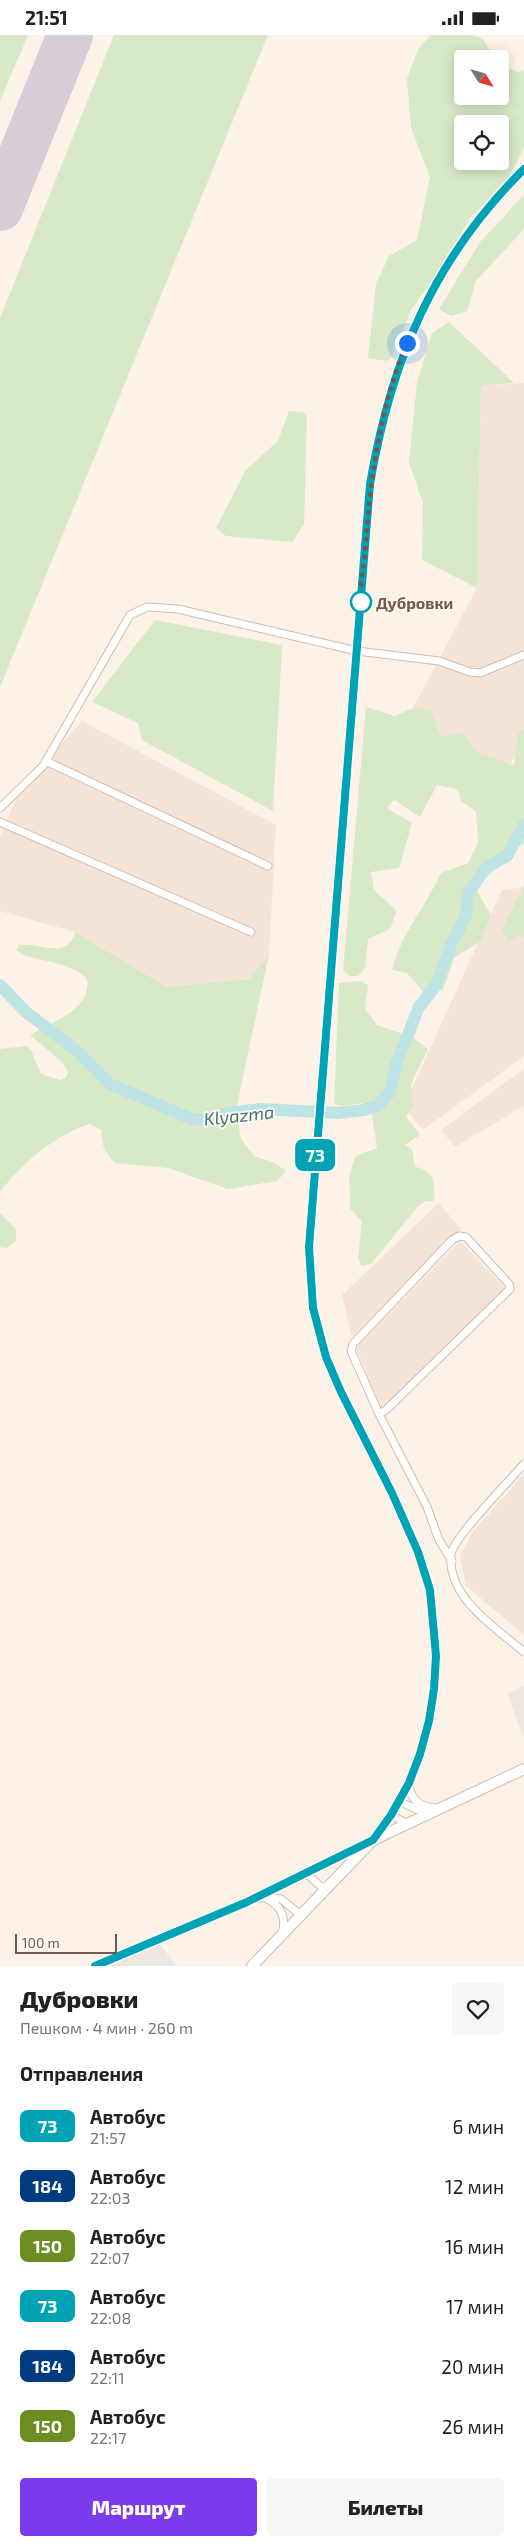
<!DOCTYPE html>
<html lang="ru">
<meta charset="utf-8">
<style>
:root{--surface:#fff;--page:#f6f6f6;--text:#222;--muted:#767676;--accent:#7c3aed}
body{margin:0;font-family:"Exo 2",sans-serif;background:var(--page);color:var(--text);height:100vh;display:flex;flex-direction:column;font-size:19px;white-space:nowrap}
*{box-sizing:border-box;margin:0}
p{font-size:16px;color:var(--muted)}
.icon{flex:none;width:28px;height:28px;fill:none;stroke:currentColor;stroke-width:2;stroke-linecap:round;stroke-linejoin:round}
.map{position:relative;height:1931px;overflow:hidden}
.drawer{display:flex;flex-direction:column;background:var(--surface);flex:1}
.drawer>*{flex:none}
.badge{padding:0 10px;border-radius:8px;font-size:18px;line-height:32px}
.needle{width:32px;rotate:127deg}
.tools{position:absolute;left:454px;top:15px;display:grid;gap:10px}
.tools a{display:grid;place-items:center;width:55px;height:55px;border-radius:5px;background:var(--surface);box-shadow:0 2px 12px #0003;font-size:25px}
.scale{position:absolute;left:15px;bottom:12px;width:102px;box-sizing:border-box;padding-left:5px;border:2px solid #75574d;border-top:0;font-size:14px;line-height:18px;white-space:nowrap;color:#75574d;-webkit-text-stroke:4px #fef7ee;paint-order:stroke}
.you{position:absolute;width:25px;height:25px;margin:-12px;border:4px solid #fff;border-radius:50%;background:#1a73e8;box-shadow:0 0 0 8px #1a73e833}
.map>.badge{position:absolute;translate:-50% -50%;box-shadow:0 0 0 2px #fff}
h2{padding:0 20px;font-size:19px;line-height:45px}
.round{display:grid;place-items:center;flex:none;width:52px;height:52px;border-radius:5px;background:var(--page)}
.overview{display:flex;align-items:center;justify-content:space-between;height:85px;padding:0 20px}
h1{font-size:24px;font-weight:800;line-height:38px}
.primary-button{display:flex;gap:10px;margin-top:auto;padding:10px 20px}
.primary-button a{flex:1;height:58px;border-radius:5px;background:var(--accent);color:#fff;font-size:20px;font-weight:800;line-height:58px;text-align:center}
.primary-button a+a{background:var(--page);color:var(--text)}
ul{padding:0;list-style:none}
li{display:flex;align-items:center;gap:15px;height:60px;padding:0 20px}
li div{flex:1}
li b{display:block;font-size:19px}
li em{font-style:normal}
li .badge{min-width:55px;font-weight:700;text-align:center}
.status{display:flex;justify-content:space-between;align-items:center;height:35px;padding:0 25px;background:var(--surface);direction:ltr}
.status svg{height:14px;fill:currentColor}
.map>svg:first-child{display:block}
</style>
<div class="status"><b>21:51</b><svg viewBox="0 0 49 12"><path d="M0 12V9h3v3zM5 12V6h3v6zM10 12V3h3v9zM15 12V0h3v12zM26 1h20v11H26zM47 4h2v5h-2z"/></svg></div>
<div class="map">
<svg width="524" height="1931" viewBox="0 0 524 1931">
<rect width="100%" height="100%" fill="#fcf2e8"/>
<path fill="#f3e4d7" d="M 524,348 L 524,704 L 496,756 L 399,699 L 477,553 L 481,351 Z
M 82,686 L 276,790 L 269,919 L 249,944 L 167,952 L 75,897 L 0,876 L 0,802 L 19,757 Z
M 524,852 L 524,1021 L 423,1095 L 404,1071 L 502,855 Z
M 524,1034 L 524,1071 L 455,1112 L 441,1095 Z
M 439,1168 L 461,1194 L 352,1303 L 342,1260 Z
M 460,1206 L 507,1255 L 381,1374 L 356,1312 Z
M 524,1439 L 524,1600 L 466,1551 L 460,1521 L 472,1498 Z"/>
<path fill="#ede6e1" d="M 524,1651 L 524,1704 L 507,1658 Z
M 160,1909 L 176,1931 L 110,1931 Z"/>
<path fill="#d8e9c7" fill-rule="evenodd" d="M 0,0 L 28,0 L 0,66 Z
M 114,0 L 268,0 L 0,652 L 0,283 Z
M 431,0 L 472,0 L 483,4 L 495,24 L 462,24 L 462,61 L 500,61 L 500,31 L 518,37 L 524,35 L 524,113 L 509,143 L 470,183 L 439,235 L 411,275 L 392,322 L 386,326 L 368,323 L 376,249 L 389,221 L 417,205 L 430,142 L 411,93 L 407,44 L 419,12 ZM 462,89 L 500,89 L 500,126 L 462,126 Z
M 524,160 L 524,194 L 476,246 L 467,276 L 451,281 L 439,274 L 480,207 Z
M 449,287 L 514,348 L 481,351 L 477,553 L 422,525 L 423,468 L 409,427 L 417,348 L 432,298 Z
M 289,376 L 304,377 L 307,382 L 304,489 L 293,507 L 226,501 L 216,493 L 246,435 L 278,406 Z
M 155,585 L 282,610 L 273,776 L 142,705 L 138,688 L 92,667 Z
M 366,672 L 395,681 L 415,672 L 432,677 L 441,702 L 462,698 L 478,718 L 514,730 L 518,699 L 524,694 L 524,809 L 498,820 L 476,854 L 491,880 L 481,906 L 454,923 L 443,955 L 424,958 L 407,938 L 392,935 C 401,899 426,871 441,838 L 468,828 L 478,808 L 476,776 L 462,767 L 457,754 L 437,750 L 420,782 L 394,765 L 387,773 L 412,788 L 399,833 L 371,837 L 374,855 L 397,876 L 390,894 L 368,904 L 365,934 L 358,941 L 350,941 L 343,935 Z
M 524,850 L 524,904 L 519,899 L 509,906 L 501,896 Z
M 75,897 L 167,952 L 249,944 L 269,919 L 237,1070 L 240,1101 L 246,1111 L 254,1121 L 276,1129 L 286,1136 L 277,1146 L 228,1154 L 168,1133 L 115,1128 C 104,1117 102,1110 101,1095 L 90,1089 C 55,1100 22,1128 0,1157 L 0,1014 L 26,1011 L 31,1015 L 41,1039 L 60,1045 L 66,1043 L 68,1037 L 61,1026 L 30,1000 C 49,989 85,976 87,953 C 88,949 88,945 85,942 C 72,929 39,925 23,920 L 17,915 L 19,910 C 40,907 68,926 75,897 Z
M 362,946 L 368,950 L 365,974 L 377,990 L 412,1002 L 428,1014 L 411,1049 L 413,1072 L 406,1082 L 420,1100 L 405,1110 L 412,1114 L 415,1132 C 434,1134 436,1150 434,1166 L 426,1166 L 418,1171 L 372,1228 L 362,1231 L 358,1223 L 362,1187 L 350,1173 C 351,1149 345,1145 356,1121 L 377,1113 L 371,1075 L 362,1068 L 343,1071 L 334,1069 L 339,948 Z
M 0,1178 L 16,1194 L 16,1206 L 7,1213 L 0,1212 Z"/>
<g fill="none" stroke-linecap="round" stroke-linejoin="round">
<path stroke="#bde3e5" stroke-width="12" d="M 0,950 L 26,977 L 77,1016 L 110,1049 L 192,1084 L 210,1085 L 228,1078 L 261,1074 L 338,1078 L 364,1075 L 378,1071 L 390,1057 L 396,1030 L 419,972 L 437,949 L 452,907 L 466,881 L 468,858 L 486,833 L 507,821 L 524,790"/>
<path stroke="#d8ccd7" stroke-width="46" d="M 0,173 L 70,0"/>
<g stroke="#cfbcb1" stroke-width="9">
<path id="street" d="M 46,726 L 268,831
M 0,773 L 43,731 L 130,580 L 147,572 L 178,574 L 357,616 L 439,626 L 470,637 L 480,638 L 524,620
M 0,787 L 251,897
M 379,1379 L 386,1375 L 510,1254 L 509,1249 L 466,1202 L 459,1201 L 452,1205 L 353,1309 L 351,1316 L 379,1379 L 427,1472 L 439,1505 L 452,1526
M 524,1429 C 511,1444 453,1503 451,1519 C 447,1563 495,1592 524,1617
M 409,1748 C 410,1766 421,1773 438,1773
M 399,1766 L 418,1775 L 427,1773
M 391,1780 L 406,1788
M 301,1841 L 308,1840 L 325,1855
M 267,1862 L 281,1864 L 301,1880
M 257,1864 L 264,1862 C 280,1870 287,1880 282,1899
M 95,1931 L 247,1867 L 373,1805 L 391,1780 L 409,1748 L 420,1719 L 429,1686 L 434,1654 L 436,1621 L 430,1555 L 418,1517 L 386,1443 L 341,1357 L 326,1322 L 313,1273 L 309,1212 L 370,449 C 391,325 433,224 524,134"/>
</g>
<g stroke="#d2bbaf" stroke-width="12">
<path id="secondary" d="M 252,1931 L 373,1805 L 524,1734"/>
</g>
<use href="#street" stroke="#fff" stroke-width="7"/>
<use href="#secondary" stroke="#fff" stroke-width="10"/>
</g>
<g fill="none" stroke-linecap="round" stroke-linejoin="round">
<g stroke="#fff" stroke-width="11">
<path id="line" d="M 95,1931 L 247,1867 L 373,1805 L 391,1780 L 409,1748 L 420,1719 L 429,1686 L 434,1654 L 436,1621 L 430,1555 L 418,1517 L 392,1458 L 341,1357 L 326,1322 L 313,1273 L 309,1212 L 370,449 C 391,326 433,224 524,134"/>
</g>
<use href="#line" stroke="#00a3b4" stroke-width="8"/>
<path stroke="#75574d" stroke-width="5" stroke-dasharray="0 9" d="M 361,567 C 359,557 363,534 365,520 C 370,448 378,376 407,308"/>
</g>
<circle fill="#fff" stroke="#00a3b4" stroke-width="2.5" cx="361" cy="567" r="10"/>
<g text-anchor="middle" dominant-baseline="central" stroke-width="4" stroke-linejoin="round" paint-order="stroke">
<g font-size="16" font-weight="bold" fill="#75574d" stroke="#fef7ee" text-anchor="start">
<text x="376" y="567">Дубровки</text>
</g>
<g font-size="18" font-style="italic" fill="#407679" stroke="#fef7ee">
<text transform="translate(239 1080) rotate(-6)">Klyazma</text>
</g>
</g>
</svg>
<div class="tools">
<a><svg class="needle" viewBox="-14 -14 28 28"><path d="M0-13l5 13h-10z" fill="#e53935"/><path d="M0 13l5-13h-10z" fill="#767676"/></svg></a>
<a><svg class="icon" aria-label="locate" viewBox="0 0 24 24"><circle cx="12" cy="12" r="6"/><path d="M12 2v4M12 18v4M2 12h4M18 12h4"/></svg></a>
</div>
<div class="scale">100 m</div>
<div class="you" style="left:407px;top:308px"></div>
<b class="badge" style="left:315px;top:1120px;background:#00a3b4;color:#fff">73</b>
</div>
<section class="drawer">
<div class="overview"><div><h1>Дубровки</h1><p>Пешком · 4 мин · 260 m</p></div><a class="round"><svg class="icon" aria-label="heart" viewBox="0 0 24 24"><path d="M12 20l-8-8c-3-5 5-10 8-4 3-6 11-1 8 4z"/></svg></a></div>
<h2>Отправления</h2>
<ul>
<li><span class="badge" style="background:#00a3b4;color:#fff">73</span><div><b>Автобус</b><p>21:57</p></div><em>6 мин</em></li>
<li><span class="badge" style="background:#003b80;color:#fff">184</span><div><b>Автобус</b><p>22:03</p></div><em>12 мин</em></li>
<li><span class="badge" style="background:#6b8e23;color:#fff">150</span><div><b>Автобус</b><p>22:07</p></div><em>16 мин</em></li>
<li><span class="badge" style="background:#00a3b4;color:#fff">73</span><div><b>Автобус</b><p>22:08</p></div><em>17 мин</em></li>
<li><span class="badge" style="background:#003b80;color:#fff">184</span><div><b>Автобус</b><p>22:11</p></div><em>20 мин</em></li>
<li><span class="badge" style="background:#6b8e23;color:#fff">150</span><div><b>Автобус</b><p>22:17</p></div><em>26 мин</em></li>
</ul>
<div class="primary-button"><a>Маршрут</a><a>Билеты</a></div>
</section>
